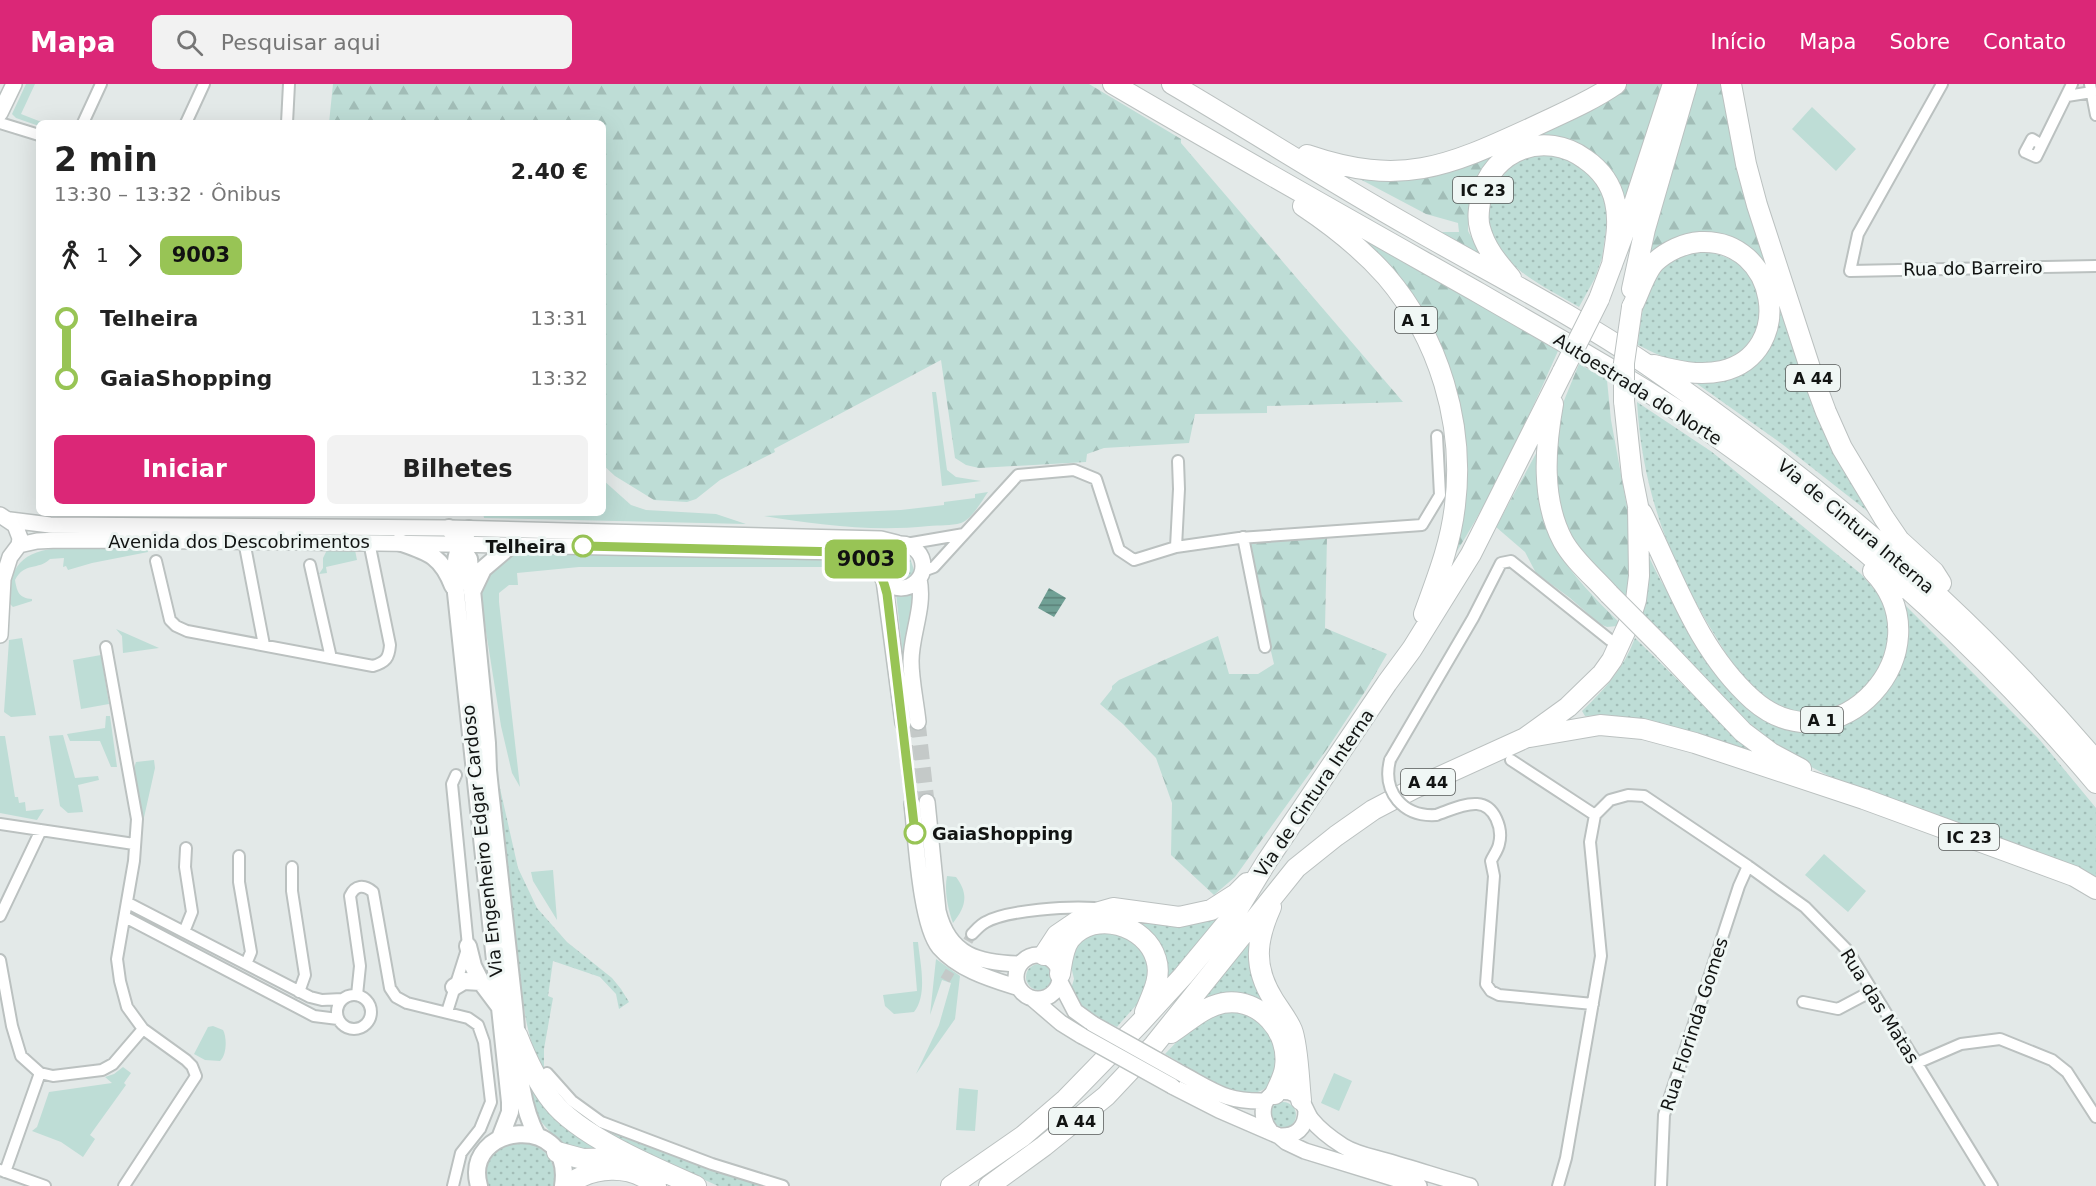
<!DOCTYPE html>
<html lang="pt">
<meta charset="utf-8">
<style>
:root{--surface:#fff;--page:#f2f2f2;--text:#222;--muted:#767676;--accent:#db2777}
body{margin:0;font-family:"DejaVu Sans",sans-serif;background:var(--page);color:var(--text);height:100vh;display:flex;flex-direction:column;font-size:22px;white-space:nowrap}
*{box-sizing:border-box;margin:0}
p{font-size:20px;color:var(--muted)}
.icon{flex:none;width:33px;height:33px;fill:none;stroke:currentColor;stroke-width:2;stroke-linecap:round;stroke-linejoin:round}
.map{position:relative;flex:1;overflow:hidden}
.side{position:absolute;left:36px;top:36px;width:570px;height:396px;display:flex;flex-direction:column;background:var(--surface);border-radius:9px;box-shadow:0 6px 24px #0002}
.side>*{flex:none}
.badge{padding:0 12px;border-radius:9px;font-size:21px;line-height:39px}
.map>.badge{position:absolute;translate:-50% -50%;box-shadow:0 0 0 3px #fff}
.legs{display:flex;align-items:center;gap:9px;height:66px;padding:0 18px;font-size:20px}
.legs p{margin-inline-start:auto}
.head{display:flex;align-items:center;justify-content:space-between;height:102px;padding:0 18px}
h1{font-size:33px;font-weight:700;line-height:45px}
.action{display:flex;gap:12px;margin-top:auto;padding:12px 18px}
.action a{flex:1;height:69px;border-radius:9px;background:var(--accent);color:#fff;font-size:24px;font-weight:700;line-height:69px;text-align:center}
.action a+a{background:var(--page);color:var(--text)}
ul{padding:0 18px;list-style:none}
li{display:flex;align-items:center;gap:21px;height:60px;font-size:22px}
li i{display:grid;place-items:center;width:9px;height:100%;margin:0 8px;background:currentColor}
li i::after{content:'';width:15px;height:15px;margin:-8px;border:4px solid;border-radius:50%;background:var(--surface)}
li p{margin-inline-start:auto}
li:first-child i{background:linear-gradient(#0000 50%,currentColor 0)}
li:last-child i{background:linear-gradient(currentColor 50%,#0000 0)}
header{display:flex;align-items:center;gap:36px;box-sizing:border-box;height:84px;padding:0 30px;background:var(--accent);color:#fff}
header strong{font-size:28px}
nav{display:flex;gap:33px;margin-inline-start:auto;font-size:21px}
.search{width:420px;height:54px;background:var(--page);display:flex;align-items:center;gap:15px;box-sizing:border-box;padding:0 21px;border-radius:9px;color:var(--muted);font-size:22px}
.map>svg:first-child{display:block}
</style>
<header>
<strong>Mapa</strong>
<div class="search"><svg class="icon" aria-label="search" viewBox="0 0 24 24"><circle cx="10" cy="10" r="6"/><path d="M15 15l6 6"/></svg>Pesquisar aqui</div>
<nav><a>Início</a><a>Mapa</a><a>Sobre</a><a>Contato</a></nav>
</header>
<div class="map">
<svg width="2096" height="1102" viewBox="0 0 2096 1102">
<defs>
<pattern id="grass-dots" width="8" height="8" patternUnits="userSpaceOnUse" patternTransform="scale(1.5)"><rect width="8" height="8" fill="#beddd6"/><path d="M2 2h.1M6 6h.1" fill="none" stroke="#a2bdb7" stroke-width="1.8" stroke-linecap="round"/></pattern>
<pattern id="forest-firs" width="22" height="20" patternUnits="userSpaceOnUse" patternTransform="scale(1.5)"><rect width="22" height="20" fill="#beddd6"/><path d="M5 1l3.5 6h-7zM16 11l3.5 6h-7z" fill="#a2bdb7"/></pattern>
<pattern id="water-rules" width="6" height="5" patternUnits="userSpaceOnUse" patternTransform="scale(1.5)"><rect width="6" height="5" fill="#70a095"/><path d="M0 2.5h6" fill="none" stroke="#5b8178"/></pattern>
</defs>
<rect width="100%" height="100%" fill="#e3e9e8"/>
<path fill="url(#grass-dots)" d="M 1542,69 L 1564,70 L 1599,97 L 1606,115 L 1608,131 L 1602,174 L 1595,194 L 1579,223 C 1549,205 1506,186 1491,152 C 1485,138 1489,121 1495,107 C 1504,84 1519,75 1542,69 Z
M 1709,168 C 1725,172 1741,178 1751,192 C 1776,228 1750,278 1708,281 C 1683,283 1660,272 1638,261 C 1641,228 1647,180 1685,170 C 1692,169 1701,169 1709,168 Z
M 1773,205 L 1871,430 L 1782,360 L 1693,297 L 1749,282 Z
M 1637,318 L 1712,368 L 1861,490 C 1872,503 1885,515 1888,532 C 1901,595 1835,649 1776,620 C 1748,606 1731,578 1716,553 C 1670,480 1642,406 1637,318 Z
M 900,466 L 909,471 L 914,486 L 911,492 L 903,497 L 892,492 L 887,481 L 891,470 Z
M 1649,473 C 1676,533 1722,580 1763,630 L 1853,634 L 1882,614 L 1893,598 L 1903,573 L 1906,536 L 1901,517 L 2039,655 L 2096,724 L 2096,795 L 1846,700 C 1823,689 1799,678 1778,663 C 1728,630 1682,573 1641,529 L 1648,505 Z
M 1635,554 L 1726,643 L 1764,673 C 1705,653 1649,629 1585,632 L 1582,627 C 1605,605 1624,584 1635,554 Z
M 495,682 L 518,784 L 537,824 L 567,858 L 612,894 L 621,905 L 629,918 L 619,925 L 616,910 L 600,893 L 553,877 L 548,912 L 553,914 L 544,965 L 544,986 C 526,958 524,921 519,888 C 509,820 502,751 495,682 Z
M 1221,830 L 1164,900 L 1165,875 L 1117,833 Z
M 1257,845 L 1277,932 L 1203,916 Z
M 1109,846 C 1114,848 1122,849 1127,852 C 1147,864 1155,889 1144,910 C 1137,922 1125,933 1117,943 L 1089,930 L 1079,920 L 1071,905 L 1074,895 L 1071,882 L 1074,865 L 1082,854 Z
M1026 893a13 13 0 1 1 26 0a13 13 0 1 1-26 0Z
M 1222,925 L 1242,927 L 1258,936 L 1271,949 L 1279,976 L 1272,1000 C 1266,1004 1258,1009 1251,1010 C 1226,1012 1187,982 1165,970 L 1191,943 Z
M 526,983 L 615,1069 L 569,1065 L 554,1052 L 534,1030 Z
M1270 1031a13 13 0 1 1 26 0a13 13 0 1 1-26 0Z
M 581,1032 L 609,1046 L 761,1102 L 718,1102 L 607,1051 Z
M 517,1057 C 543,1059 558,1076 554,1102 L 487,1102 C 481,1079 496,1063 517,1057 Z"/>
<path fill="url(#forest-firs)" d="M 333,0 L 1089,0 L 1181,55 L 1181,59 L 1403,318 L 1267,322 L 1267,329 L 1195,330 L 1189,359 L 1104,364 L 1087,370 L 1086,378 L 979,384 L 966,381 L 955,374 L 941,276 L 774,365 L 775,368 L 720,396 L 696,415 L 687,418 L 654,416 L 615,392 L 603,381 L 603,39 L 329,39 Z
M 1626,0 L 1663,0 L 1625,121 L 1594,71 L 1572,56 L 1546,52 L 1501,67 L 1483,83 L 1477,92 L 1468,129 L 1468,147 L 1481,171 L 1441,148 L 1459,148 L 1458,139 L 1426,130 L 1356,93 L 1395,96 L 1614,9 Z
M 1696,0 L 1726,0 L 1774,195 L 1747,163 L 1726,152 L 1705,149 L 1680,152 L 1650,170 L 1654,147 Z
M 1328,131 L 1558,267 C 1526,339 1493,412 1450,478 C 1459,445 1467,414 1467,380 C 1466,333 1441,245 1411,208 C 1388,178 1357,156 1328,131 Z
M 1579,280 L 1607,296 L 1611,336 L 1633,456 L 1629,519 L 1573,459 L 1563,437 L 1554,384 L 1558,337 L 1563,319 Z
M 1539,364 C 1539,384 1538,405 1541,425 C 1547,467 1591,511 1620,539 L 1617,542 L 1607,543 L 1600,540 L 1570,514 L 1536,489 L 1525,468 L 1496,443 Z
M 1327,453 L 1325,544 L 1387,570 L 1366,606 L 1327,665 L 1235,793 L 1214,811 L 1171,771 L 1172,719 L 1156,674 L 1123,640 L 1100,620 L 1112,605 L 1112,602 L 1119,596 L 1218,552 L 1229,590 L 1258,590 L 1274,580 L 1245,459 Z"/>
<path fill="#beddd6" d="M 26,0 L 35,0 L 21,30 L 44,39 L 39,39 L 39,42 L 16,34 L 12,30 Z
M 1812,23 L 1856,65 L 1836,87 L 1792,45 Z
M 932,308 L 936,308 L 947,386 L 956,393 L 981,397 L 942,402 Z
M 603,396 L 631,421 L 646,426 L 716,430 L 746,440 L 484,434 L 483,429 L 603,429 Z
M 988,408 C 981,418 972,435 961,439 C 951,442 939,441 929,442 C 873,448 819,441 764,432 L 901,426 L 944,421 L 944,418 L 975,414 L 975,410 Z
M 68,463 L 147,463 L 148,468 L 92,479 L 68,486 L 66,482 L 63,483 L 64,474 L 50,475 C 38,487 25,477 15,496 C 17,508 19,514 32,515 L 32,517 L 13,523 L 9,519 C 9,475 28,466 68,463 Z
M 327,466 L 355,466 L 357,476 L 326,483 L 327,489 L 319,490 L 323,484 L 323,474 Z
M 521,468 L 842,476 L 856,478 L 868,485 L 868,491 L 866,494 L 861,494 L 860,483 L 579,483 L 517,489 L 518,501 L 509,501 L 499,509 L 499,518 L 520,703 L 512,689 L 501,642 L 481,516 C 482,493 501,477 521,468 Z
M 918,506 L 913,638 L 910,638 L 896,509 L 909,510 Z
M 116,545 L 159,564 L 123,569 L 122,552 Z
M 22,554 L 36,631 L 11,633 L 4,628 L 9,556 Z
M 101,571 L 109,620 L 81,625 L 73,576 Z
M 106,632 L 110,632 L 117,683 L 111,683 L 100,657 L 70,657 L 67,650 L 105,644 Z
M 63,651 L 75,694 L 98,692 L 99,696 L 78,701 L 83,728 L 68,729 L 60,722 L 49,652 Z
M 0,652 L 5,652 L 15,713 L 18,713 L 19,719 L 25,718 L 26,727 L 44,725 L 37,736 L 0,729 Z
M 154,676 L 155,684 L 143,738 L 134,684 L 136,678 Z
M 1824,770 L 1866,807 L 1848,828 L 1805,791 Z
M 553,786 L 557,836 L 533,797 L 531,788 Z
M 947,792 L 956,793 C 969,810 966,823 953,839 C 948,825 944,807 947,792 Z
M 913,858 L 918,858 C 920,879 928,910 914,928 L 894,930 L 885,922 L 883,911 L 917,907 Z
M 936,875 L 960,892 L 955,935 L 916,990 L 939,941 L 951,899 L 942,896 L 930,931 Z
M 213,942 L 223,946 C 227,953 227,971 220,977 L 205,976 L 194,970 L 208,943 Z
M 123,983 L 131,989 L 124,999 L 126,1001 L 90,1051 L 95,1055 L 83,1073 L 61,1058 L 32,1047 L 37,1043 L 49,1008 L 112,999 L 105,993 L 114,990 Z
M 1334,989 L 1352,997 L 1339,1027 L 1321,1019 Z
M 959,1004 L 978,1006 L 975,1047 L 956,1046 Z"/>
<path fill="url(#water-rules)" d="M 1049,504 L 1066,514 L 1054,533 L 1038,524 Z"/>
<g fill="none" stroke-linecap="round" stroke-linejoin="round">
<path stroke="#c4c9c8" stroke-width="10" stroke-dasharray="10 5" stroke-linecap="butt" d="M 945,896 L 972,850"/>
<path stroke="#c4c9c8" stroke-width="15" stroke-dasharray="15 8" stroke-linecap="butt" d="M 918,638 L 927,718
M 903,639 L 912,720"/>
<g stroke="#bbc1c0" stroke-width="14">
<path id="street" d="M 1942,0 L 1858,150 L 1850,187 L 2096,182
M 2090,0 L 2096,31
M 2067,12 L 2092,8
M 0,39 L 39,51
M 83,39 L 101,0
M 186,39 L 204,0
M 287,39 L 289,0
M 2042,61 L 2032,55 L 2025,68 L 2036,73 L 2039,67 L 2072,0
M 1243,453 L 1265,563
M 244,457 L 264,561
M 906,460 L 964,450
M 1176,463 L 1179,405 L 1178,377
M 156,477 L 170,536 L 176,542 L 187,547 L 373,582 C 386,578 389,574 390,561 L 369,458
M 310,481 L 331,574
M 923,487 L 934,483 L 1018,391 L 1074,386 L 1096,395 L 1119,466 L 1134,476 L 1176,463 L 1239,454 L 1422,441 L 1440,411 L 1437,352
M 106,563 L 137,735 L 134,777 L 117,875 L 120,897 L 127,923 L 143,945 L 186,976 L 192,982 L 196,992 L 124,1102
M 1390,676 L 1473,534 L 1501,479 L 1511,477 L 1610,556
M 1511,676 L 1595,731
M 1436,731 C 1448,727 1464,719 1477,720 C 1495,721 1503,745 1499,760 C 1498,766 1493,772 1491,777 L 1494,792 L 1486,900 L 1491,907 L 1499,911 L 1593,920
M 0,740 L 134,760
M 239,772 L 239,798 L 251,868 L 246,880
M 292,783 L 292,807 L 305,891 L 299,908
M 128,819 L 310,913 L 322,916 L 342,915
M 0,832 L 41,746
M 125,833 L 314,932 L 338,935
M 184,848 L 192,828 L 185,783 L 186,764
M 972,850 C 976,846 981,840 986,838 C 1007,826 1070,822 1094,824
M 0,876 L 12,942 L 21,972 L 40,989 L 53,992 L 102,986 L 113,980 L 143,945
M337 928a17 17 0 1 1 34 0a17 17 0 1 1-34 0Z
M 357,911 L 360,882 L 350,812 C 355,801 364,800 373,808 L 390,904 L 396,913 L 407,919 L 468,934 L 478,941 L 484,958 L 491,1018 L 480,1045 L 461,1069 L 453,1102
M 1803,918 L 1838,925 L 1872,907
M 447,928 L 468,862 L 452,700 L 456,691
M 1917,979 L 1961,960 L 2000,955 L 2052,976 L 2067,988 L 2096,1033
M 547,989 L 572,1017 L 601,1038 L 712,1080 L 783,1102
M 0,1086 L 45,1102
M 5,1088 L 40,989
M 1558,1102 L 1566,1074 L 1601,872 L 1590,758 L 1595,731 L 1610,716 L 1628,711 L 1644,712 L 1748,782 L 1805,823 L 1848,867 L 1992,1102
M 1661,1102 L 1664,1031 L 1739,802 L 1748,782"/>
</g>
<g stroke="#bbc1c0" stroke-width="18">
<path id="secondary" d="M 0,29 L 14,0
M 0,431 L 15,441 L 20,454 L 19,461 L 10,473 L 3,495 L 0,551
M 10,436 L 50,441 L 449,444 L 881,455 L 897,459
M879 482a22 22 0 1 1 44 0a22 22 0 1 1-44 0Z
M 19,461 L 37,457 L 58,456 C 320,457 582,462 843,468 C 857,471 869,474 879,485
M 884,496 L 903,639
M 918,638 C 916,618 911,597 911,577 C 911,550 925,523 919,495
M 927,718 L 938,827 C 949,872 979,879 1020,880
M 912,720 C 916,752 920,840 939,863 C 959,886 991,895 1019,904
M1016 893a22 22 0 1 1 44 0a22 22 0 1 1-44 0Z
M 1060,898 L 1075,927 L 1093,940
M 1033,915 L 1061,939 L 1082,952
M 1184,991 C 1217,1009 1227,1018 1266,1017
M 1172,1002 L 1219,1026 L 1279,1052 L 1286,1058 L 1305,1067 L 1419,1102
M 1271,1048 C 1256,1031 1263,1003 1289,1008 C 1303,1011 1304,1025 1311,1035 C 1319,1045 1332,1055 1343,1062 C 1356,1070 1372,1073 1386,1077 C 1414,1085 1442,1094 1470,1102
M 1279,1052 C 1296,1053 1306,1044 1306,1027"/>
</g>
<g stroke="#bbc1c0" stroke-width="20">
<path id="primary" d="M 449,444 L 469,475 L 487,659 L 488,686 C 496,765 505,844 514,922 C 519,967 516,1012 537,1052
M 469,445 C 453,471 455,480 456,509 L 510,1018 L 510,1028 L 500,1054
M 399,458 C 428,468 441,471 453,502
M 472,508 L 483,485 L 511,461
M 468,862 L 473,882 L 481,898
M 454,903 L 464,897 L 481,898 L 499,922
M 479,1102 C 461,1039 575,1027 563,1102"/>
</g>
<g stroke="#bbc1c0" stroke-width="22">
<path id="highway" d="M 1113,0 C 1234,71 1357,140 1479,209 C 1558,255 1639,299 1714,351 C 1855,450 1985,567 2096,699
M 1172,0 C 1252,47 1330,97 1411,143 C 1489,188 1571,229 1646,280 C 1811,393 1966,523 2096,677
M 1731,0 L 1746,80 L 1757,121 L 1813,293 L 1826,328 L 1842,364 L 1884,434 L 1899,456 L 1934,488 L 1941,499
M 1307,71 C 1401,103 1446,83 1531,44 C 1560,30 1590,18 1616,0
M 1303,122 C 1333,142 1362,165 1386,192 C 1439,254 1465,340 1455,421 C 1451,459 1437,494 1424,530
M 1511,194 C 1498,179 1485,164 1480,144 C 1477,134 1479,123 1481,113 C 1492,65 1545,46 1585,75 C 1601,86 1611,99 1615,118 C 1620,139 1615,160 1612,181
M 1632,205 L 1645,145 L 1687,0
M 1599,215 L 1629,135 L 1673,0
M 1632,223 C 1639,210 1645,188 1655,178 C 1667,167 1684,159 1700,158 C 1778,154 1797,269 1722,287 C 1699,292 1676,287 1654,281
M 1553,320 C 1545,364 1541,416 1563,457 C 1574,477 1594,493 1609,510
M 1642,429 C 1674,493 1697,566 1753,616 C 1837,689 1949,566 1873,487
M 1664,565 L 1743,648 L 1771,669 L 1801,685
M 1530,653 L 1600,641 L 1643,645 L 1695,659 L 1864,715 L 2074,792 L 2096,805
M 1271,823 C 1256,856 1253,883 1273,915 C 1279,925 1288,936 1292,946 C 1298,961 1299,998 1301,1016
M 1044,871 L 1057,851 L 1085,832 L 1113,824 L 1179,833 L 1211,826 L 1236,810 L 1247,799
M 1060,890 C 1062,878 1063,864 1070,855 C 1095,825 1146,841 1156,875 C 1162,893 1152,911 1145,928
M 1171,949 C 1188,938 1203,923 1223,919 C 1260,913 1290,948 1285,983 C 1284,992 1279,1001 1275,1010
M 517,951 C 526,974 537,998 552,1017 C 579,1052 655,1084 696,1102
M 557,1068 L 583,1075 L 619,1074
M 566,1102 C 592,1082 631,1079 656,1102
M 951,1102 L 1023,1052 L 1066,1015 L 1140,939 L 1183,892 L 1236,828 L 1267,777 L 1387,599 L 1412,565 L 1471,470 L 1563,287
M 989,1102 L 1044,1062 L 1106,1012 L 1154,961 L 1296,784 L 1336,752 L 1373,726 L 1413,705 L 1525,654 L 1568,623 L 1602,590 L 1612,576 L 1629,539 L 1636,516 L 1639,492 L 1638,422 L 1632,392 L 1624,317"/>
</g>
<use href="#street" stroke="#fff" stroke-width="10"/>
<use href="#secondary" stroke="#fff" stroke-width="15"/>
<use href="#primary" stroke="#fff" stroke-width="16"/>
<use href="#highway" stroke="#fff" stroke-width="20"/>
<g stroke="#bbc1c0" stroke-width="14" stroke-linecap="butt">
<path id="street-bridge" d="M 1390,676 C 1382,708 1403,733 1436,731"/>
</g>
<g stroke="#bbc1c0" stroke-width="18" stroke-linecap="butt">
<path id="secondary-bridge" d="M 1093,940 L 1184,991
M 1082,952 L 1172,1002"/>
</g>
<g stroke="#bbc1c0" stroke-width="22" stroke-linecap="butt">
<path id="highway-bridge" d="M 1563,287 L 1599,215
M 1624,317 L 1624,279 L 1632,223
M 1609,510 L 1664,565"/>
</g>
<use href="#street-bridge" stroke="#fff" stroke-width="10"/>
<use href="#secondary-bridge" stroke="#fff" stroke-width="15"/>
<use href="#highway-bridge" stroke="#fff" stroke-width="20"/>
</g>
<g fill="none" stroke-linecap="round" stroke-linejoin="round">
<g stroke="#fff" stroke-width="14">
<path id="line-1" d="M 583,462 L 843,468 C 872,475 880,481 887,510 L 915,749"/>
</g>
<use href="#line-1" stroke="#98c455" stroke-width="9"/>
</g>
<g fill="#fff" stroke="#98c455" stroke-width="3">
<circle cx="583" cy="462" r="10"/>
<circle cx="915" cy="749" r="10"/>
</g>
<g text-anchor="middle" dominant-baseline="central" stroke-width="6" stroke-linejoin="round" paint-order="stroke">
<g fill="#f0f7f5" stroke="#555857" stroke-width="1.5">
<rect x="1453" y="93" width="60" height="26" rx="4.5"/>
<rect x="1395" y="223" width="42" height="26" rx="4.5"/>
<rect x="1786" y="281" width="54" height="26" rx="4.5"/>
<rect x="1801" y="623" width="42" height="26" rx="4.5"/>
<rect x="1401" y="685" width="54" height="26" rx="4.5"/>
<rect x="1939" y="740" width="60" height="26" rx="4.5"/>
<rect x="1049" y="1024" width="54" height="26" rx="4.5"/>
</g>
<g font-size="16" font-weight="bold" fill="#121413">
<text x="1483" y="106">IC 23</text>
<text x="1416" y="236">A 1</text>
<text x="1813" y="294">A 44</text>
<text x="1822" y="636">A 1</text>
<text x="1428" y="698">A 44</text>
<text x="1969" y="753">IC 23</text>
<text x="1076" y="1037">A 44</text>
</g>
<g font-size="18" fill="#121413" stroke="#f0f7f5">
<text transform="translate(1973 184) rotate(-1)">Rua do Barreiro</text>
<text transform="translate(1638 305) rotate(32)">Autoestrada do Norte</text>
<text transform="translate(1856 442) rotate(40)">Via de Cintura Interna</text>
<text x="239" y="457">Avenida dos Descobrimentos</text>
<text transform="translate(1314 709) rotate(-56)">Via de Cintura Interna</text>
<text transform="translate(482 757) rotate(-96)">Via Engenheiro Edgar Cardoso</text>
<text transform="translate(1880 922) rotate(58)">Rua das Matas</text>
<text transform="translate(1694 940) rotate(-72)">Rua Florinda Gomes</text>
</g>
<g font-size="18" font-weight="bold" fill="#121413" stroke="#f0f7f5" text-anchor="end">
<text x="566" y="462">Telheira</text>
<text x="932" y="749" text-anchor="start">GaiaShopping</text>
</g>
</g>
</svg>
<b class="badge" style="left:866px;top:475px;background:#98c455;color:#111">9003</b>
<section class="side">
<div class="head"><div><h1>2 min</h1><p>13:30 – 13:32 · Ônibus</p></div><b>2.40 €</b></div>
<div class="legs"><svg class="icon" aria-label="walk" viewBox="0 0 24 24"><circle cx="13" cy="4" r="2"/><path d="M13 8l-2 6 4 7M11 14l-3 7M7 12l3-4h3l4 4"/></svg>1<svg class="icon" aria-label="forward" viewBox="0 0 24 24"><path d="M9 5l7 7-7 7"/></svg><b class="badge" style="background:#98c455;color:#111">9003</b></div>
<ul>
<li><i style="color:#98c455"></i><b>Telheira</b><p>13:31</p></li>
<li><i style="color:#98c455"></i><b>GaiaShopping</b><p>13:32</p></li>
</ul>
<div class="action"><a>Iniciar</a><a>Bilhetes</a></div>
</section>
</div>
